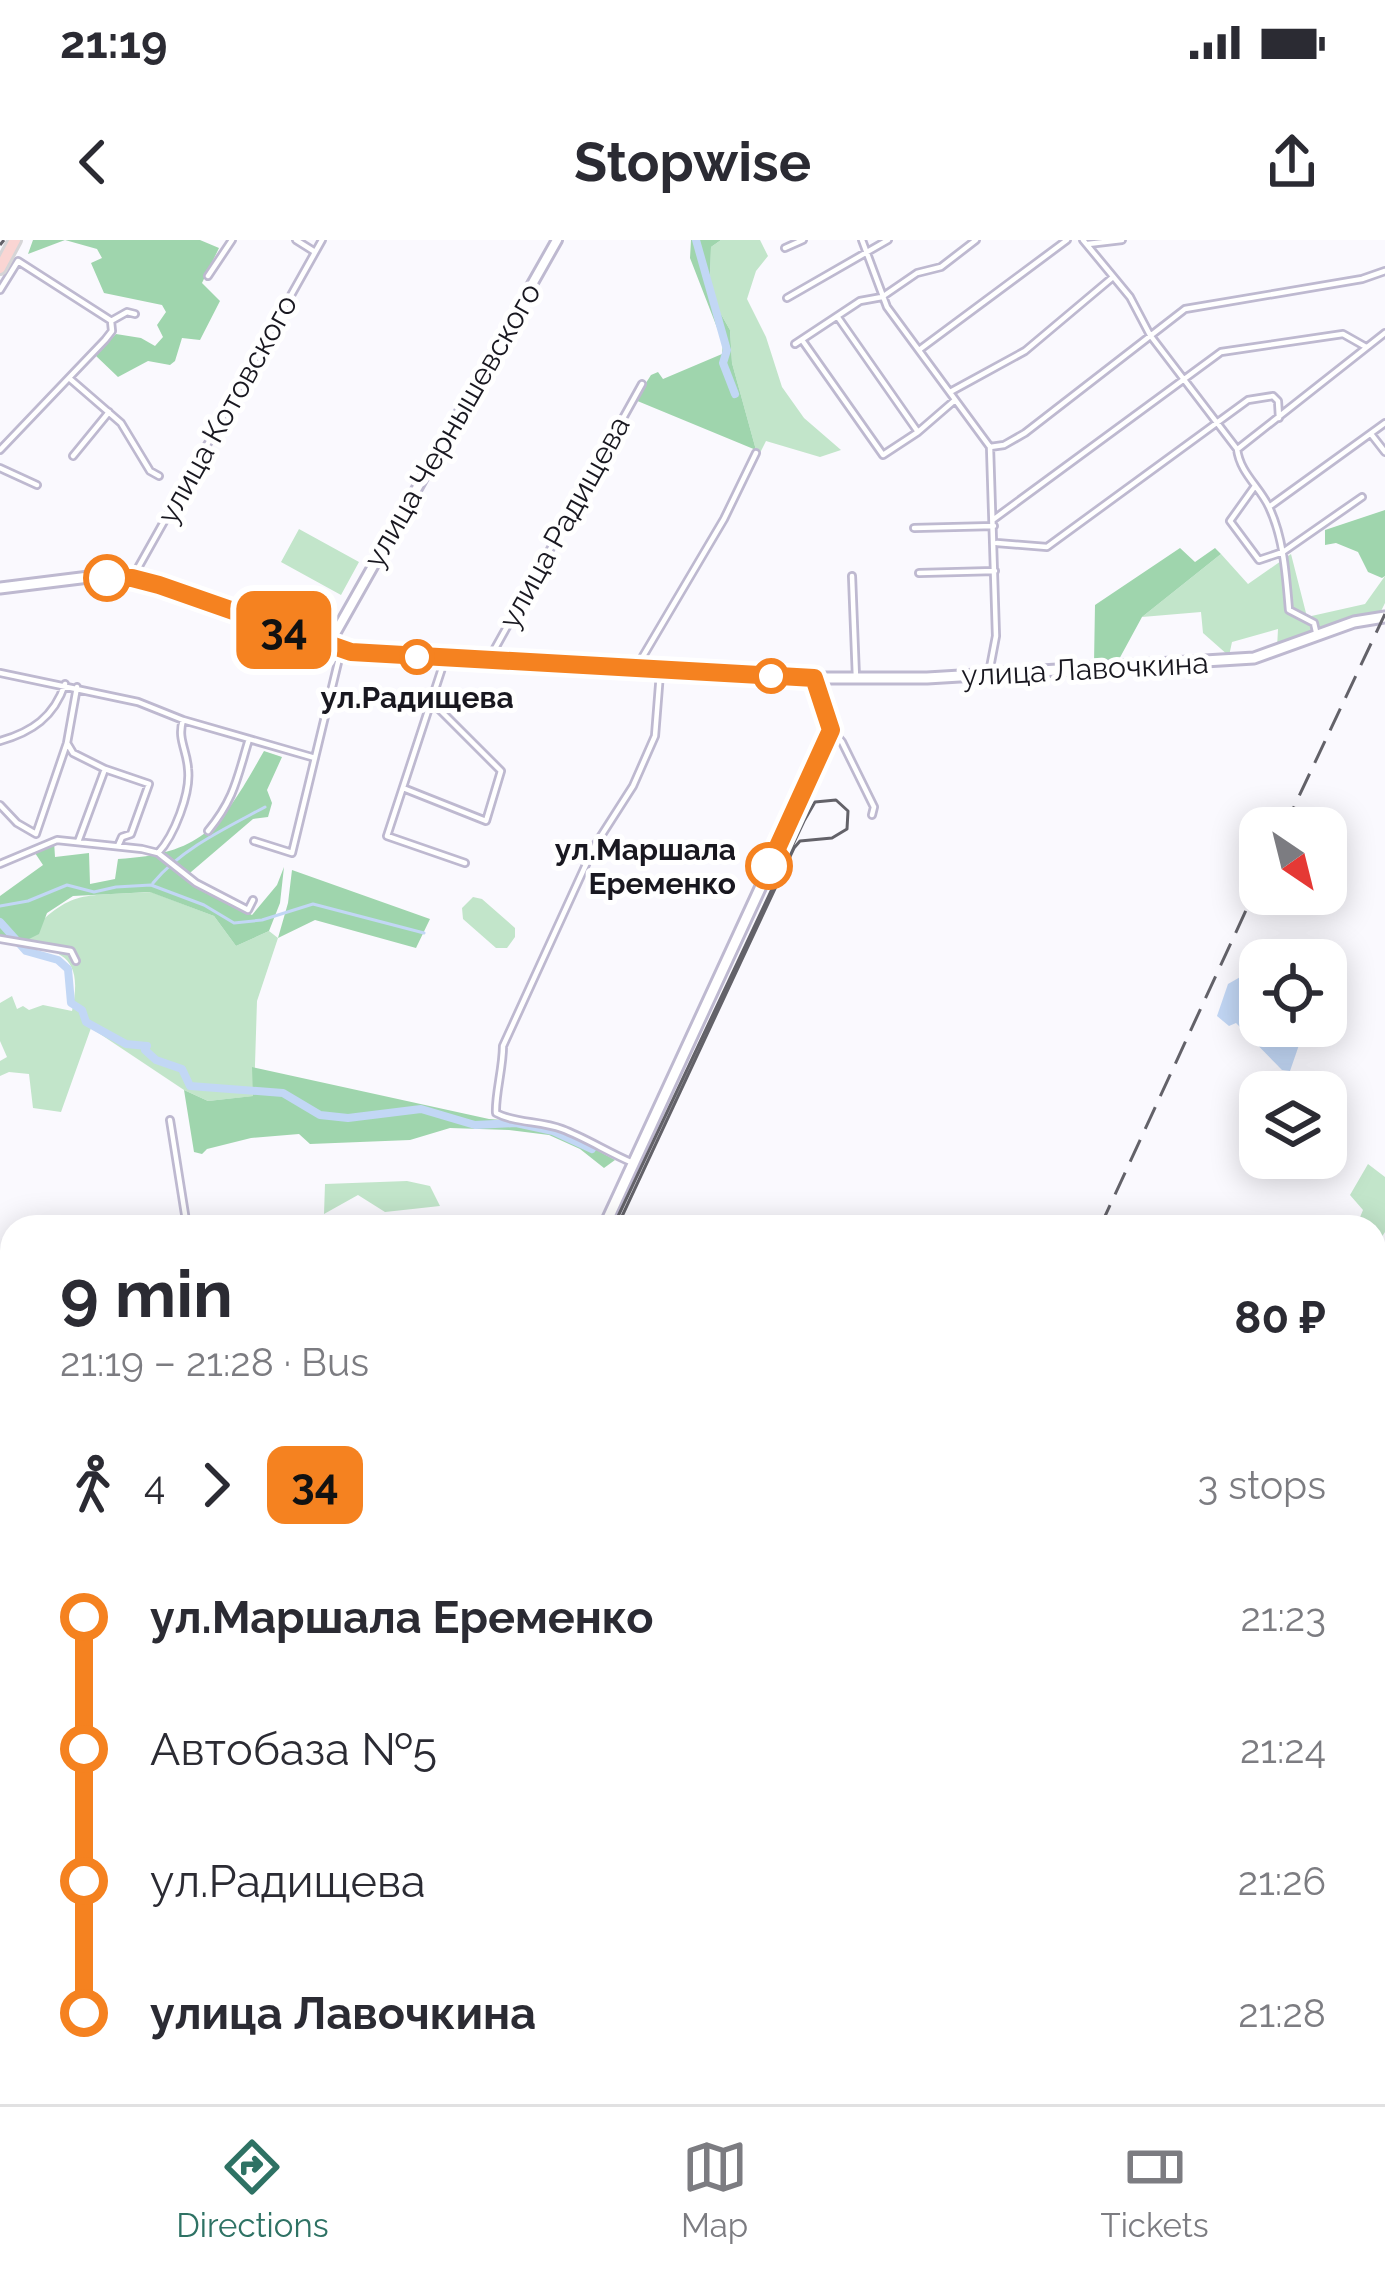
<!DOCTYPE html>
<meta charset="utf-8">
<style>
:root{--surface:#fff;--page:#f2f2f3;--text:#2b2b33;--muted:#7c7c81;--line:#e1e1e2;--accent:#2e7264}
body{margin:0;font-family:Raleway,sans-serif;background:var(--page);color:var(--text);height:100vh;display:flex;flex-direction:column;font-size:45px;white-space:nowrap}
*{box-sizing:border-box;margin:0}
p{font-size:39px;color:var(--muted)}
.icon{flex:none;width:66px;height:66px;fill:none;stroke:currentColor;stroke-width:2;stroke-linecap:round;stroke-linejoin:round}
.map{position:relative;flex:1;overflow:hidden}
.drawer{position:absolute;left:0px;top:975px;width:1386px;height:891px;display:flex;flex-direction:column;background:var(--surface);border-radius:36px 36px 0 0;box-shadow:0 6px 30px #0003}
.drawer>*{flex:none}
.badge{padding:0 24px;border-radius:18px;font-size:42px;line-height:78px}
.needle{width:78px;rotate:145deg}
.fabs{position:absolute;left:1239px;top:567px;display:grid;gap:24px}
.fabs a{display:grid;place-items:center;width:108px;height:108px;border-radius:24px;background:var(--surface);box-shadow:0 6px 30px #0003;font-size:60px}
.map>.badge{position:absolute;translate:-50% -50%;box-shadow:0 0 0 6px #fff}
.legs{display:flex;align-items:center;gap:18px;height:132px;padding:0 60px;font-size:39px}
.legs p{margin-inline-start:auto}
.headline{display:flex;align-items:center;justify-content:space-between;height:204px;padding:0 60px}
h1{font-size:66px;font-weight:700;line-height:90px}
ul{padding:0 60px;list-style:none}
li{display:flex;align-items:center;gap:42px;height:132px;font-size:45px}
li i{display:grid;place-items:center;width:18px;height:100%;margin:0 15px;background:currentColor}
li i::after{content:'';width:30px;height:30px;margin:-15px;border:9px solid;border-radius:50%;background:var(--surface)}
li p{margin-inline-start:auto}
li:first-child i{background:linear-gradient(#0000 50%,currentColor 0)}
li:last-child i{background:linear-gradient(currentColor 50%,#0000 0)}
.status{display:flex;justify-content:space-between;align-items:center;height:84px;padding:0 60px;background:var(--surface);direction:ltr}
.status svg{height:33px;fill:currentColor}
header{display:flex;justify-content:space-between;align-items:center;height:156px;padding:0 60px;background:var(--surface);font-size:54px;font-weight:700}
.tabs{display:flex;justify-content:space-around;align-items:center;height:168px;border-top:3px solid var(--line);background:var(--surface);font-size:33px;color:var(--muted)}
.tabs a{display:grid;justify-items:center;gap:6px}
.tabs .active{color:var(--accent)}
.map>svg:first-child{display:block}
</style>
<div class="status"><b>21:19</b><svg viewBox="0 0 49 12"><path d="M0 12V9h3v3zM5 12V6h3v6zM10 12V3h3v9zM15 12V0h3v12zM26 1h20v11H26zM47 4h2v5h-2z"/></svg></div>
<header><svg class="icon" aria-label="back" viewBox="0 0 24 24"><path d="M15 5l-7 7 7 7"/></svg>Stopwise<svg class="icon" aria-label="share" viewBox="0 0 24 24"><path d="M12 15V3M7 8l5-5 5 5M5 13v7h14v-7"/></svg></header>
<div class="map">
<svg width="1385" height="1864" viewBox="0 0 1385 1864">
<rect width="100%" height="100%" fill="#faf9fe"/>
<path fill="#c2e5ca" d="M 721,0 L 760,0 L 768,16 L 756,31 L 747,59 L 766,97 L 782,147 L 804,178 L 841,210 L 820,217 L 766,201 L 760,213 L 756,210 L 732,123 L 730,90 L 718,69 L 710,36 L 711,7 Z
M 299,289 L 359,322 L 341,355 L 281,322 Z
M 1221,314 L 1248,344 L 1291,314 L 1307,377 L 1365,364 L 1385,336 L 1385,363 L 1380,373 L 1352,376 L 1277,408 L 1278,389 L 1232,402 L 1229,416 L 1203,393 L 1201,372 L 1142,377 Z
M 151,652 L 214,676 L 236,706 L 269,691 L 278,698 L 257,761 L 254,856 L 208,861 L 184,850 L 91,788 L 61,872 L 33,868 L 29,834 L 9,832 L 0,836 L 0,821 L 7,817 L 0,801 L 0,763 L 12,756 L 17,769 L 23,766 L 29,770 L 43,765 L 72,771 C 83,719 65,710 19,704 C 72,647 77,657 151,652 Z
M 473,657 L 482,659 L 515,688 L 515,697 L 507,708 L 496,708 L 463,679 L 462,668 Z
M 1368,924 L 1385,937 L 1385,992 L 1381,998 L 1374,996 L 1374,987 L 1356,987 L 1363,970 L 1350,955 Z
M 407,941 L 430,946 L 440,966 L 385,972 L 358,955 L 324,974 L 325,944 Z
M 12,1456 L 12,1590 L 5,1595 L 0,1586 L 0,1457 Z"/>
<path fill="#9fd5ad" d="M 33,0 L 200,0 L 219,8 L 202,43 L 220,61 L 200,100 L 182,98 L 175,121 L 170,125 L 148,121 L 118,137 L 95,115 L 116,94 L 141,98 L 155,106 L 163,97 L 157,85 L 166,72 L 162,65 L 104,53 L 91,23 L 102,18 L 97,9 L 65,0 L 28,14 Z
M 691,0 L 721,0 L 711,7 L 710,36 L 718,69 L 730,90 L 732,123 L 756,210 L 635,160 L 651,135 L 658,132 L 663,139 L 722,114 L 723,103 L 690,18 Z
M 1385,270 L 1385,336 L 1382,338 L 1368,332 L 1358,312 L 1336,303 L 1325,305 L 1325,290 Z
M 1180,308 L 1195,322 L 1215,308 L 1221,314 L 1142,377 L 1117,423 L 1094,423 L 1095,365 Z
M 264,511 L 282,517 L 267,550 L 272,563 L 268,577 L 253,579 L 184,638 L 252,675 L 277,645 L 284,627 L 280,663 L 269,691 L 236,706 L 214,676 L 150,652 L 73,656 L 47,673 L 39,694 L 19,704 L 0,696 L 0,656 L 43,625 L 35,613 L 54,601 L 55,617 L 89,613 L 90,644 L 115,639 L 118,619 C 206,614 223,583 264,511 Z
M 292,630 L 430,679 L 416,708 L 315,680 L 278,698 L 288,663 Z
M 252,827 L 489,879 L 532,882 L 562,891 L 615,920 L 604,928 L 580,909 L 549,895 L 509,890 L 450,888 L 410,900 L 310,904 L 299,894 L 251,898 L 207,909 L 202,914 L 194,912 L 184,850 L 208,861 L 253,856 Z
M 1385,1071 L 1385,1230 L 1374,1224 L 1374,1081 Z"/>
<path fill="#c2d7f5" d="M 1242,736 L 1260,749 L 1260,786 L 1296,787 L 1298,793 L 1294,801 L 1299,805 L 1290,831 L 1282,830 L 1236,783 L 1229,786 L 1217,776 L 1228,744 Z"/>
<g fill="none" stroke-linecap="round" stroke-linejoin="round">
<path stroke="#c2d7f5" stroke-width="3" d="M 153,643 C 181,609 226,588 265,567
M 0,666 L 28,661 L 67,645 L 94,652 L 116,647 L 151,645 L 204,665 L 234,683 L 262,680 L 313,664 L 424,693"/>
<path stroke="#c2d7f5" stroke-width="8" d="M 696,0 L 727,110 L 723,123 L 735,154
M 0,682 L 26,711 L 58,720 L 68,729 L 71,763 L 82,770 L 86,782 L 126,804 L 147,806 L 145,810 L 156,820 L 182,829 L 190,846 L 283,853 L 320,875 L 348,878 L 421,869 L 475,885 L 516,883 L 553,891 L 592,909
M 0,1470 L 12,1470
M 360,1864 L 361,1854"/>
<path stroke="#aeaeb4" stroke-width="12" d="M 841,1854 L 849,1864
M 1052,1854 L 1060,1864
M 650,1864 L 663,1854
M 1140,1864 L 1152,1854"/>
<path stroke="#aeaeb4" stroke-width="30" d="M 893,1864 L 905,1854"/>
<g stroke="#beb9d0" stroke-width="10">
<path id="minor" d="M 296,0 L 315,12
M 862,0 L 887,67 L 990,207 L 996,396 L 989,433
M 1083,0 L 1130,57 L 1150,95 L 1237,209 C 1240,233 1259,246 1269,267 C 1284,299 1286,336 1289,370 L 1314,383 L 1317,396
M 1088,4 L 1122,0
M 785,8 L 803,0
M 208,36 L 232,0
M 0,50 L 18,21 L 110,80
M 787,58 L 888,0
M 837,76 L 918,192
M 802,100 L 883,215 L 918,192 L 955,160
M 795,104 L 860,61 L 882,57 L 917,33 L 941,27 L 976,0
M 919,110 L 1067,0
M 69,138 L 121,183 L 150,231 L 159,236
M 952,151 L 1025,111 L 1113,37
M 1371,194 L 1385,212
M 990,207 L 1004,205 L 1025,193 L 1185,69 L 1362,39 L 1385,31
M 1239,208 L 1385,93
M 0,210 L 105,100 L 112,91 L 111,81 L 127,72 L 135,74
M 73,216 L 109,172
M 0,228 L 37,245
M 1255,246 L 1230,281 L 1259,320 L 1283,312 L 1362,257
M 1269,267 L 1385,183
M 994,279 L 1221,112 L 1343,94 L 1366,107
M 914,288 L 994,286
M 997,303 L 1047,307 L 1248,160 L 1273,156 L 1278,161 L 1279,178
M 919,333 L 995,331
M 134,335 L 322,0
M 852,336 L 856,438
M 445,419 L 387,596 L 465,623
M 488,421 L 642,144
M 636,428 L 724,279 L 756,213
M 0,433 L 138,462 L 183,480 L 315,518
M 831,489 L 842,502 L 874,567 L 872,575
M 0,501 C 32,492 54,477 65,444
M 67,503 L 73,513 L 105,529 L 78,602
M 105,529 L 149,544 L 131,594 L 122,597 L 118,606
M 403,548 L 486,581 L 501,531 L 433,463
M 0,565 L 17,583 L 36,594 L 67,503 L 77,447
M 208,591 C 235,558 237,538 249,499
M 254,601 L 292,613 L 341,410
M 158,613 C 174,596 191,553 188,529 C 187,510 177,499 183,480
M 0,624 L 57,600 L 142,609 L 158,613 L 196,643 L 248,670 L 253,660
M 0,699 L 71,711 L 76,721
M 170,880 L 187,987
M 633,923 C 609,913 586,898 562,889 C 541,881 514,883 496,873 C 495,855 503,828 503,806 L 594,607 L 633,546 L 655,496 L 660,433
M 337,985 L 339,987
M 0,1328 L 12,1335
M 0,1429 L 12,1431"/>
</g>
<g stroke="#beb9d0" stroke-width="14">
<path id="tertiary" d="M 328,406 L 557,0"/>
</g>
<g stroke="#beb9d0" stroke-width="15">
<path id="secondary" d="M 0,348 L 89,337 L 132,338 L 328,406 L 375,415 L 814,438 L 927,438 L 1254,418 L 1354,382 L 1385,377
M 604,987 L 827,503 C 835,479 820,461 814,438
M 0,1701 L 12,1694"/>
</g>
<g stroke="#d6d5d7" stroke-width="16">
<path id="primary" d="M 0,28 L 15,0"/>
</g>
<use href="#minor" stroke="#fff" stroke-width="4.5"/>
<use href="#tertiary" stroke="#fff" stroke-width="8"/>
<use href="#secondary" stroke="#fff" stroke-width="9"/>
<use href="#primary" stroke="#fad5d3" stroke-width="10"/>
<path stroke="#636269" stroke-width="3" d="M 613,987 L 804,581 L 815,562 L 836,560 L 848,571 L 847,589 L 832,598 L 800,601 L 794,608 L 617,987
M 0,1716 L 12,1709"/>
<path stroke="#636269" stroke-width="3" stroke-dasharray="24 12" stroke-linecap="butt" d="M 0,5 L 4,0
M 1284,588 L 1385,374
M 1100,987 L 1260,640
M 0,1786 L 12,1777"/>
</g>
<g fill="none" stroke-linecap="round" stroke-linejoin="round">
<g stroke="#fff" stroke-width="27">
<path id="line-1" d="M 107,338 L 132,338 L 159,345 L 351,412 L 814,438 L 831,490 L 769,626"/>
</g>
<use href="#line-1" stroke="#f58220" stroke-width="18"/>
</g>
<g fill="#fff" stroke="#f58220" stroke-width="6">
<circle cx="107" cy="338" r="21"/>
<circle cx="417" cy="417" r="15"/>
<circle cx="771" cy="436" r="15"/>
<circle cx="769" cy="626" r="21"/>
</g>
<g text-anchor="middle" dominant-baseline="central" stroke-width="10" stroke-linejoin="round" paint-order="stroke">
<g font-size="30" fill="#191820" stroke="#fff">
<text transform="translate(227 169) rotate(-61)">улица Котовского</text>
<text transform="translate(452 185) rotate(-60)">улица Чернышевского</text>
<text transform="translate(564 282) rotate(-61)">улица Радищева</text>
<text transform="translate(1085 429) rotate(-3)">улица Лавочкина</text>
</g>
<g font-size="30" font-weight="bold" fill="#191820" stroke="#fff">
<text x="417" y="457">ул.Радищева</text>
<text x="736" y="609" text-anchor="end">ул.Маршала<tspan x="736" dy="34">Еременко</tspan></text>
</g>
</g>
</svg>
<div class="fabs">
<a><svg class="needle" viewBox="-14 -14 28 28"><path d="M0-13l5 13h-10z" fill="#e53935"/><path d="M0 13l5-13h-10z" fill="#7c7c81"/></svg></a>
<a><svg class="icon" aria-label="locate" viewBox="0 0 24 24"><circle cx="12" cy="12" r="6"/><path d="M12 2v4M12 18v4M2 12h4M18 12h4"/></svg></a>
<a><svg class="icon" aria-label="layers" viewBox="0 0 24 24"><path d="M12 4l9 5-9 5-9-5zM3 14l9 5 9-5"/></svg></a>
</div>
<b class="badge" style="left:284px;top:390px;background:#f58220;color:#111">34</b>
<section class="drawer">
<div class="headline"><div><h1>9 min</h1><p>21:19 – 21:28 · Bus</p></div><b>80 ₽</b></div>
<div class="legs"><svg class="icon" aria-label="walk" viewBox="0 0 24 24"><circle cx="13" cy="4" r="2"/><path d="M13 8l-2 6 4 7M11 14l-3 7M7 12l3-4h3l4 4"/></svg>4<svg class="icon" aria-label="forward" viewBox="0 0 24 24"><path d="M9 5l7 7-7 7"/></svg><b class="badge" style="background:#f58220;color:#111">34</b><p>3 stops</p></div>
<ul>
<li><i style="color:#f58220"></i><b>ул.Маршала Еременко</b><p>21:23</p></li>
<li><i style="color:#f58220"></i><span>Автобаза №5</span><p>21:24</p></li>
<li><i style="color:#f58220"></i><span>ул.Радищева</span><p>21:26</p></li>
<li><i style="color:#f58220"></i><b>улица Лавочкина</b><p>21:28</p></li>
</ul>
</section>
</div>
<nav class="tabs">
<a class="active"><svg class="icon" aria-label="directions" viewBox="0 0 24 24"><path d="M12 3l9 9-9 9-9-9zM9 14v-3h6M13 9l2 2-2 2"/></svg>Directions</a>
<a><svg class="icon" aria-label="map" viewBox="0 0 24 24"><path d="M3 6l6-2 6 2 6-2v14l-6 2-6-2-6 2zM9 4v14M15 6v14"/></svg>Map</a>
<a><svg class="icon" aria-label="tickets" viewBox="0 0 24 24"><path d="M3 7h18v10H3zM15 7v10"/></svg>Tickets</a>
</nav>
